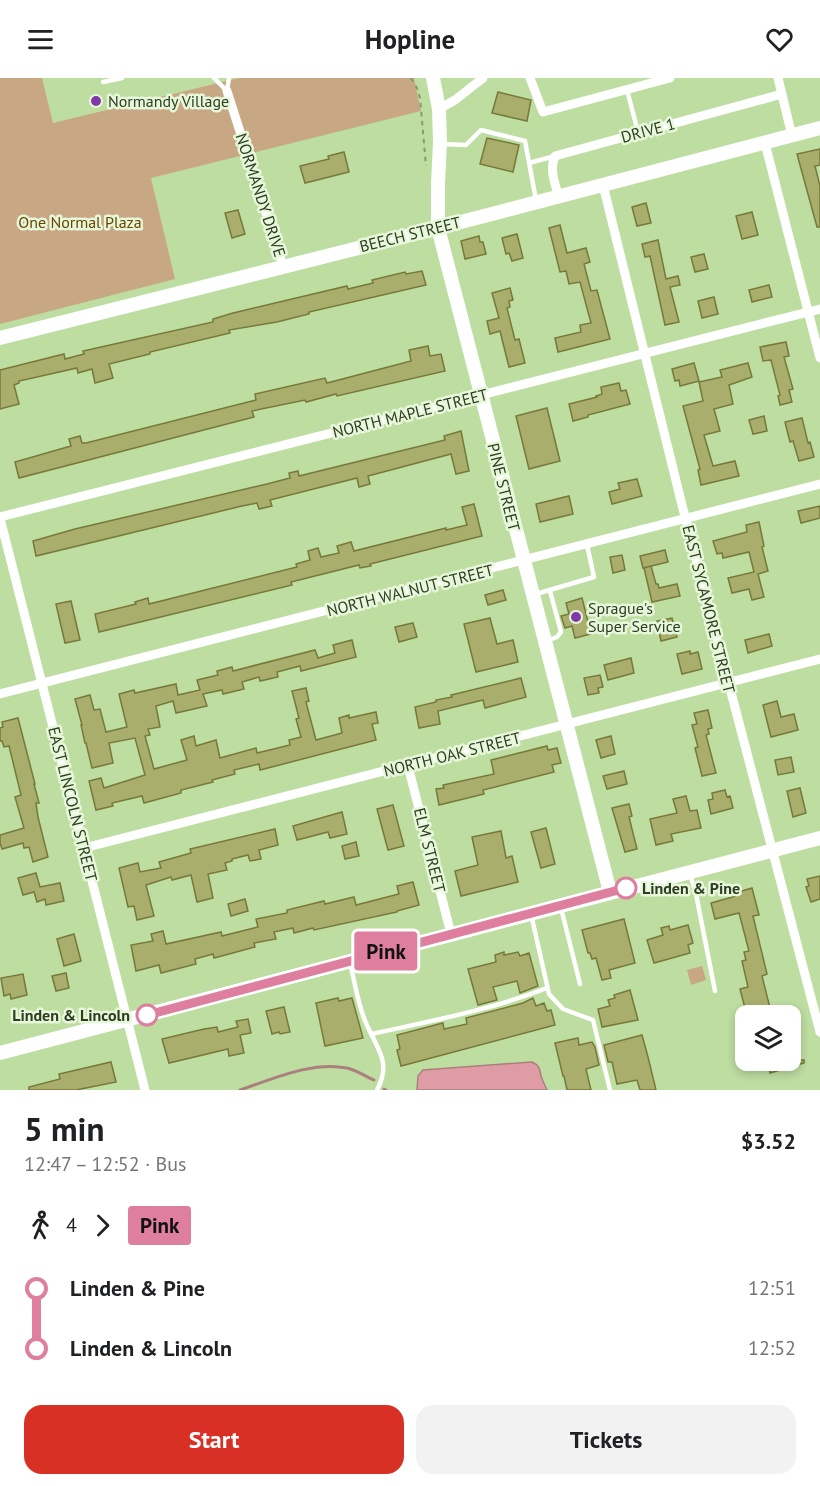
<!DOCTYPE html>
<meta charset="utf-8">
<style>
:root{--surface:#fff;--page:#f2f2f2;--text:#202124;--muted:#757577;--accent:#d93025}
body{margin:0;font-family:"PT Sans",sans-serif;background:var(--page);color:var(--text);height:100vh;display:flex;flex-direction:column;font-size:22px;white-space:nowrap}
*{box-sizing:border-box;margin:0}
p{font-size:20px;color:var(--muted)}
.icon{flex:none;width:33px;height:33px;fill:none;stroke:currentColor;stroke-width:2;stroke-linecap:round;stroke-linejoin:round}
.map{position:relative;height:1012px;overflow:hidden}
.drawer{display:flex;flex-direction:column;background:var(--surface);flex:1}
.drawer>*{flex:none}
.badge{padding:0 12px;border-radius:4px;font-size:21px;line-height:39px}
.buttons{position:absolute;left:735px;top:927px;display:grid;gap:12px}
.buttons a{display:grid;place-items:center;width:66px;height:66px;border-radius:12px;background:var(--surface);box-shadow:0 3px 9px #0003;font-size:30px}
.map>.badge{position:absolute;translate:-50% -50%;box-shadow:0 0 0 3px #fff}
.legs{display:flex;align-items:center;gap:9px;height:66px;padding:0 24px;font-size:20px}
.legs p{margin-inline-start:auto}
.overview{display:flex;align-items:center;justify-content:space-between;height:102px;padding:0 24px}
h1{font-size:33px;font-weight:700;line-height:45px}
.primary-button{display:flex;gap:12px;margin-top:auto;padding:12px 24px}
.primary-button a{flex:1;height:69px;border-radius:18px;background:var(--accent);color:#fff;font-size:24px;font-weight:700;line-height:69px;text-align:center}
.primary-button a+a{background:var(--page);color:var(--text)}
ul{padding:0 24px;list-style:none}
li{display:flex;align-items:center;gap:21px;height:60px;font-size:22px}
li i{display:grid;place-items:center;width:9px;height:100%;margin:0 8px;background:currentColor}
li i::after{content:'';width:15px;height:15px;margin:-8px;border:4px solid;border-radius:50%;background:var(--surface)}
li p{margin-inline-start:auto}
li:first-child i{background:linear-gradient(#0000 50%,currentColor 0)}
li:last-child i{background:linear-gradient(currentColor 50%,#0000 0)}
header{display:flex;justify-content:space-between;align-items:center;height:78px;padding:0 24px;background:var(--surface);font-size:27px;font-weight:700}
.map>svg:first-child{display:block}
</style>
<header><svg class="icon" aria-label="menu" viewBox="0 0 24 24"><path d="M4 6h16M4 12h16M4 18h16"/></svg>Hopline<svg class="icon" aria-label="heart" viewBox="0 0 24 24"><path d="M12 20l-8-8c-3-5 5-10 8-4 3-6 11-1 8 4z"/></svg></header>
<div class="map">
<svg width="820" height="1012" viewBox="0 0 820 1012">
<rect width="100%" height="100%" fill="#bddda1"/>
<path fill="#c8a884" d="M 0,0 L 42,0 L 53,45 L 239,0 L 414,0 L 421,33 L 151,100 L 175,201 L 0,246 Z
M 702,888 L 706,902 L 691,907 L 687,892 Z"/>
<path fill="#e09ca4" stroke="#ab7f7e" stroke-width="1.5" d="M 532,984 C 543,989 538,994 543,1003 C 544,1006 546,1009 547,1012 L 417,1012 L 418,998 L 423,992 Z"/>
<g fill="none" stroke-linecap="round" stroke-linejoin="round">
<path stroke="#ab7f7e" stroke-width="3" d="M 384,1011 L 386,1012
M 240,1012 C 273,1001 312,983 347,990 C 356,992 365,998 374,1002"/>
</g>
<path fill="#aaae6d" stroke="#767939" stroke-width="1.5" d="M 498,14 L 531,22 L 527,43 L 492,35 Z
M 487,60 L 519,67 L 513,94 L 480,86 Z
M 820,71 L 820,87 L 815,88 L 820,108 L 820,149 L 817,149 L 797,76 Z
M 344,74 L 349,94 L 305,105 L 300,88 L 329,81 L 328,78 Z
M 646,125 L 651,145 L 637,148 L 632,129 Z
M 238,132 L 245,156 L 232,160 L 225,135 Z
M 752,134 L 758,157 L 742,161 L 736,138 Z
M 560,147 L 567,175 L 586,170 L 590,184 L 584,186 L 591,213 L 597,212 L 610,261 L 558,274 L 555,260 L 581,254 L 580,247 L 591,245 L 580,204 L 569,206 L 566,193 L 560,194 L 549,150 Z
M 517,156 L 523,180 L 512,183 L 509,175 L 506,176 L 502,160 Z
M 479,158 L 480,164 L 483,164 L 486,176 L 465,181 L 461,163 Z
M 658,162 L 666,201 L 678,198 L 680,207 L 670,209 L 679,244 L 665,247 L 650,178 L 645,179 L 642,166 Z
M 704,176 L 708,191 L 695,194 L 691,179 Z
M 422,193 L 426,207 L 309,234 L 309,236 L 277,244 L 229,252 L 230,255 L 150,274 L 150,276 L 109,286 L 113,300 L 95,305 L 92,291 L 78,295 L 77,290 L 19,303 L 19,305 L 14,307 L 19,326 L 0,331 L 0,292 L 64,276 L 65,281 L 84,276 L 83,273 L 213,244 L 213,241 L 233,235 L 347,208 L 348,211 L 373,205 L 372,202 L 405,194 L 406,196 Z
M 769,207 L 772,219 L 752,224 L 749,212 Z
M 510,210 L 513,222 L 509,223 L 510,229 L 507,230 L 515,262 L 519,261 L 525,285 L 509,289 L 500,253 L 490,256 L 487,243 L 499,240 L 492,215 Z
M 714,219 L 718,236 L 702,240 L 698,223 Z
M 786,264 L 789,278 L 784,279 L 793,311 L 789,312 L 792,324 L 780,327 L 778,318 L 780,317 L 771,282 L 763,283 L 760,269 Z
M 428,268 L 430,278 L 441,276 L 445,293 L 337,318 L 336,316 L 306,324 L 305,322 L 252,333 L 254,339 L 19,400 L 15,384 L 71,368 L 69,361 L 80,358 L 82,365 L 86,365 L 256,322 L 255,316 L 325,300 L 327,305 L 411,283 L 409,272 Z
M 694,285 L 699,303 L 680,308 L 679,302 L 675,303 L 672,291 Z
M 748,285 L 752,299 L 729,307 L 733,326 L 714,331 L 720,353 L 704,357 L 713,388 L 735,383 L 739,398 L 701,407 L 698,392 L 700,391 L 683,328 L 703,323 L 699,304 L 722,299 L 720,292 Z
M 619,305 L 621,313 L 626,312 L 630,326 L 588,337 L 588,339 L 573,343 L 569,326 L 597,319 L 596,318 L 602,316 L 601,309 Z
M 547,330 L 560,383 L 529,391 L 516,338 Z
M 764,338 L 767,353 L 753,356 L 749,342 Z
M 802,340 L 808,365 L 810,364 L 814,379 L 799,383 L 793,363 L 790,364 L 785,344 Z
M 461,353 L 469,393 L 456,396 L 451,376 L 368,398 L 370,406 L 359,409 L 357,400 L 270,422 L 272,428 L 259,431 L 257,425 L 242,428 L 36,478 L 33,463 L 75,451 L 267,406 L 290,400 L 289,395 L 298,393 L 299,398 L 445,362 L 444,358 Z
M 637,401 L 642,418 L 612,426 L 609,414 L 620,411 L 618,405 Z
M 569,418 L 573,436 L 540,444 L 536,426 Z
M 474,426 L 482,458 L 370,486 L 371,488 L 360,490 L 359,487 L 291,504 L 292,507 L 99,554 L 95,536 L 136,526 L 135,524 L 148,520 L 149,526 L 297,489 L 296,486 L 310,482 L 308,473 L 318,470 L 321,479 L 339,475 L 337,468 L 351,464 L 354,473 L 446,450 L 446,452 L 467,447 L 462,429 Z
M 820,428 L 820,440 L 801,445 L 798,433 Z
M 759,444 L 764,468 L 762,469 L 768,493 L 758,496 L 764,519 L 752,522 L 749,511 L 732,515 L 728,500 L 754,494 L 749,474 L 723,480 L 722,475 L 717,476 L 713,463 L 747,454 L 746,447 Z
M 665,472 L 668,484 L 643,490 L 640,478 Z
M 622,477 L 625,492 L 613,495 L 610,479 Z
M 651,488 L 656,506 L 658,506 L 659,510 L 677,506 L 680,518 L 652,524 L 644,490 Z
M 503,512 L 506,522 L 488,527 L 485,517 Z
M 582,520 L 591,556 L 575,560 L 572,548 L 565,550 L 561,538 L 569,536 L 566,525 Z
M 71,523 L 80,562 L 65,565 L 56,526 Z
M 490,540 L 497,566 L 513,562 L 518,584 L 476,594 L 464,546 Z
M 672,540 L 677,559 L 661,563 L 657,543 Z
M 413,545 L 417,559 L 399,564 L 395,549 Z
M 769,556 L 772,568 L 748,575 L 745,562 Z
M 352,562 L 356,579 L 301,593 L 300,588 L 277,594 L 278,599 L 260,603 L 259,599 L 242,604 L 244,611 L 223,616 L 222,612 L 203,616 L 207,628 L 176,635 L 173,623 L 156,628 L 160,649 L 148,651 L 150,657 L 145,658 L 154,691 L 187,682 L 181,662 L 194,658 L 196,668 L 216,662 L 220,680 L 256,670 L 257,675 L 290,667 L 289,662 L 301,659 L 296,641 L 299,640 L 292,613 L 306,610 L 309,623 L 306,624 L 316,662 L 342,655 L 339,640 L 349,637 L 349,640 L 376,634 L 378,645 L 372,646 L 376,662 L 260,692 L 259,686 L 234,692 L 235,696 L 212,702 L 213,704 L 181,712 L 181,715 L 144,725 L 142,718 L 112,725 L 113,728 L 96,732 L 89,703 L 101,700 L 104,710 L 145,697 L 135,660 L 109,665 L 113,685 L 92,690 L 86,665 L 85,665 L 81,647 L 82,647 L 75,621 L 90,617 L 94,632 L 100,631 L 106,654 L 127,649 L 119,616 L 134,612 L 135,615 L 176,606 L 178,617 L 200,612 L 197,602 L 218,597 L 217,593 L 232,589 L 233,593 L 315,572 L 318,580 L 335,575 L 333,567 Z
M 690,573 L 690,576 L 698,574 L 702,591 L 682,596 L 677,576 Z
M 631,580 L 634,595 L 608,602 L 604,587 Z
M 600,597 L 603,609 L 598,610 L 599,615 L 588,617 L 584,600 Z
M 521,600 L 526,619 L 485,630 L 483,622 L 438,633 L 440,646 L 419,650 L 415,629 L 436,624 L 436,622 L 452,619 L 451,617 Z
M 777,623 L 781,639 L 794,636 L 798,652 L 771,659 L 763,627 Z
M 708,632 L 712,650 L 708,651 L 709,656 L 706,657 L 716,695 L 702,698 L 695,670 L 698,669 L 692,647 L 697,646 L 694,635 Z
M 18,640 L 35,706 L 34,706 L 39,725 L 36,725 L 38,739 L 48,779 L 33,784 L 29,769 L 24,770 L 23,765 L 2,771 L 0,765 L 0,757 L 24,750 L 15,719 L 21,717 L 9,668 L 4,669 L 2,663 L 0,663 L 0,650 L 3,649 L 2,644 Z
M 611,658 L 615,676 L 601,680 L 596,662 Z
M 547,668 L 548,672 L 557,670 L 561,685 L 552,687 L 554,694 L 483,712 L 484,716 L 439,727 L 436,711 L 444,710 L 443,707 L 494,696 L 491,682 Z
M 791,679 L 794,694 L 778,697 L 775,682 Z
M 624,693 L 627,706 L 607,711 L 603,698 Z
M 800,710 L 806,735 L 793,739 L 787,713 Z
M 725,712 L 727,719 L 730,718 L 733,730 L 711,736 L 708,722 L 713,721 L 712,715 Z
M 686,718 L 690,733 L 697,732 L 701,750 L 671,756 L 673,763 L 656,767 L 650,741 L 677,735 L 673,721 Z
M 629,726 L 632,738 L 629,739 L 637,771 L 625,774 L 612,730 Z
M 393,727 L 404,768 L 388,772 L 377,731 Z
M 342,734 L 347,756 L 330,760 L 328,754 L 297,762 L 293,748 Z
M 546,750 L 555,786 L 541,790 L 531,754 Z
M 275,751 L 278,767 L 259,772 L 261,781 L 250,783 L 248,777 L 232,781 L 232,783 L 225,785 L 227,792 L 208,796 L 213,820 L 197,824 L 191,797 L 172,802 L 171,799 L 146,807 L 154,838 L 137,842 L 134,828 L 128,829 L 119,790 L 138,785 L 140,794 L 161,790 L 159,784 L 191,775 L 190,771 Z
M 501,753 L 506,780 L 512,778 L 518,804 L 461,818 L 455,793 L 478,787 L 472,759 Z
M 356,764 L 359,778 L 345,781 L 342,768 Z
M 36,795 L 40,809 L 60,805 L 64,823 L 46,827 L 45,821 L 37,824 L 34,814 L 23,817 L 18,800 Z
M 820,798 L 820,821 L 811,824 L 806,809 L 809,808 L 807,801 Z
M 413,804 L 419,827 L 397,833 L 397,834 L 314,852 L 313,850 L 294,855 L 293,850 L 274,854 L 276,861 L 254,865 L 255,869 L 214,880 L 213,876 L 195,881 L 196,886 L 161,895 L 159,887 L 136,893 L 131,867 L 153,863 L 151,856 L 163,853 L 166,866 L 221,854 L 222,858 L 258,849 L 256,841 L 287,835 L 287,832 L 324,823 L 325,826 L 354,819 L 356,827 L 399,816 L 397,808 Z
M 752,810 L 759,837 L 753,838 L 767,896 L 762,898 L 772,938 L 747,938 L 740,911 L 748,909 L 742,883 L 746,882 L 744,874 L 749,873 L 739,835 L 715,841 L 711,825 L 736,818 L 735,815 Z
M 245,821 L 248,833 L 231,838 L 228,826 Z
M 624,841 L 635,885 L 609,892 L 611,900 L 602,902 L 596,880 L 592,881 L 590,875 L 588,875 L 582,852 Z
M 688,847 L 693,865 L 688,867 L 690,875 L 654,885 L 647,862 L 663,857 L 661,850 L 669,848 L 670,852 Z
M 74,856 L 81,883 L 64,888 L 57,861 Z
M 504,874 L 504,877 L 518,874 L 520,878 L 529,875 L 538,908 L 520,915 L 517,903 L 493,909 L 497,922 L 478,927 L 468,891 L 496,884 L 495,877 Z
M 66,895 L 69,910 L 56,913 L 52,898 Z
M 23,896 L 27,917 L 11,921 L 10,916 L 4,918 L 1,900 Z
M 630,912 L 638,942 L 602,949 L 598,931 L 610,928 L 608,922 L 615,920 L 614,917 Z
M 338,920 L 339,923 L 352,920 L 363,960 L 325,968 L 316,925 Z
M 533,920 L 536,928 L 544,925 L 547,933 L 551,932 L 555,947 L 401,988 L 397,972 L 400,971 L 397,957 L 443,945 L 444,951 L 467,946 L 466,940 L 523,925 Z
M 284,929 L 290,954 L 280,956 L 279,954 L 272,956 L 266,933 Z
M 248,941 L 251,955 L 240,957 L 244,975 L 229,978 L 228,971 L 169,985 L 162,961 L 204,951 L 217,949 L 218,954 L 238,949 L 236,943 Z
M 642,957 L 648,979 L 656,1012 L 640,1012 L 637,1002 L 617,1006 L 612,984 L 608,984 L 604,967 Z
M 578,960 L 579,967 L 592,964 L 595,969 L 599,987 L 586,991 L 591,1012 L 567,1012 L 564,998 L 563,998 L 555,965 Z
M 774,982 L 804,982 L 804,985 L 770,995 L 768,984 Z
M 111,984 L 116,1004 L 76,1012 L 29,1012 L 29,1009 L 60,1001 L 59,996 Z"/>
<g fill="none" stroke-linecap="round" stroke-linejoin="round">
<path stroke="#849c6e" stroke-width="2" stroke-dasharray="4.5 4.5" stroke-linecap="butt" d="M 411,0 L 417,10 L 420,20 L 426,88"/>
<path stroke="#fff" stroke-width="4.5" d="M 214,0 L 227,13
M 103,4 L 122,0
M 627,12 L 638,54
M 227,13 L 229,0
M 441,66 L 466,67 L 481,52 L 525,63 L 536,122
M 529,85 L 555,78
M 536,516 L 594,499 L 587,467
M 546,563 L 557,559 L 561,554 L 550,513
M 690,796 L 696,816 L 715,913
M 561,830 L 580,906
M 531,836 L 549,916 L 563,931 L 593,942 L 610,1012
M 350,885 C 355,905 358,927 366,945 C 377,971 392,984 377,1012
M 372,956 C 430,943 491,932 547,910"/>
<path stroke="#fff" stroke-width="9" d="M 530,0 L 543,34 L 670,0
M 778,0 L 792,58
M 227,13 L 283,188
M 439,31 L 455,22 L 483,0
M 765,65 L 820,280
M 603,107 L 682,427 L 820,954
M 559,119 C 555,106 549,91 555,78 L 782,16
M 0,439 L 820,231
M 0,440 L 145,1012
M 0,616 L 820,406
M 408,688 L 451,856
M 84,770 L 820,581"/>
<path stroke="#fff" stroke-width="14" d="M 433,0 L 439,31 L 440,64 L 438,106 L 438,150 L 610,814
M 0,260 L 438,150 L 820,50
M 0,975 L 820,760"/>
</g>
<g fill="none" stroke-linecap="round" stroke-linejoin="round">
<g stroke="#fff" stroke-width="14">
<path id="line-1" d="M 147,937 L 626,810"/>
</g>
<use href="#line-1" stroke="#de7f9f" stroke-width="9"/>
</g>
<g fill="#8037a9" stroke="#e7f8da" stroke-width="2">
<circle cx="96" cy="23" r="6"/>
<circle cx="576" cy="539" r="6"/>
</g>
<g fill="#fff" stroke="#de7f9f" stroke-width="3">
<circle cx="626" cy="810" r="10"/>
<circle cx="147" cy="937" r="10"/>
</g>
<g text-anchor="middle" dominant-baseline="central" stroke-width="5" stroke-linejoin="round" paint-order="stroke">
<g font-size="16" fill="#2f3c24" stroke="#e7f8da" text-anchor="start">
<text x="108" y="23">Normandy Village</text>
<text x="588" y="530">Sprague's<tspan x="588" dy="18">Super Service</tspan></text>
</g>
<g font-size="16" fill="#2f3c24" stroke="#e7f8da">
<text transform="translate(648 52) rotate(-15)">DRIVE 1</text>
<text transform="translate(261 117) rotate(72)">NORMANDY DRIVE</text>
<text transform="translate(410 156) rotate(-14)">BEECH STREET</text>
<text transform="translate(410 335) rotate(-14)">NORTH MAPLE STREET</text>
<text transform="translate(504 409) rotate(76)">PINE STREET</text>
<text transform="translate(410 512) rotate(-14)">NORTH WALNUT STREET</text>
<text transform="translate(709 531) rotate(76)">EAST SYCAMORE STREET</text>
<text transform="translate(452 676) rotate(-14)">NORTH OAK STREET</text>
<text transform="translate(73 726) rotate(76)">EAST LINCOLN STREET</text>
<text transform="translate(430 772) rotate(76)">ELM STREET</text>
</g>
<g font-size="16" fill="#6b4300" stroke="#e7f8da">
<text x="80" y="144">One Normal Plaza</text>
</g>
<g font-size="16" font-weight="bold" fill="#2f3c24" stroke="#e7f8da" text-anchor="start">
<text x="642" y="810">Linden &amp; Pine</text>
<text x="130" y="937" text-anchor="end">Linden &amp; Lincoln</text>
</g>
</g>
</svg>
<div class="buttons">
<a><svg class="icon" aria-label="layers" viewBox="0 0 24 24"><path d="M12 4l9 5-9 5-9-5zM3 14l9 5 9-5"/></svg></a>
</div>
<b class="badge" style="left:386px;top:873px;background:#de7f9f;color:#111">Pink</b>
</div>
<section class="drawer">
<div class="overview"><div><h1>5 min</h1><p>12:47 – 12:52 · Bus</p></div><b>$3.52</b></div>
<div class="legs"><svg class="icon" aria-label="walk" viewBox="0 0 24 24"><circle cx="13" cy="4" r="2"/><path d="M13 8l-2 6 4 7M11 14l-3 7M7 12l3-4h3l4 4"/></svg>4<svg class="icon" aria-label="forward" viewBox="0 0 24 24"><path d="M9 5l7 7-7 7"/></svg><b class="badge" style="background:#de7f9f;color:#111">Pink</b></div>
<ul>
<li><i style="color:#de7f9f"></i><b>Linden &amp; Pine</b><p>12:51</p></li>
<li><i style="color:#de7f9f"></i><b>Linden &amp; Lincoln</b><p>12:52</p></li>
</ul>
<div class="primary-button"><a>Start</a><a>Tickets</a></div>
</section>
